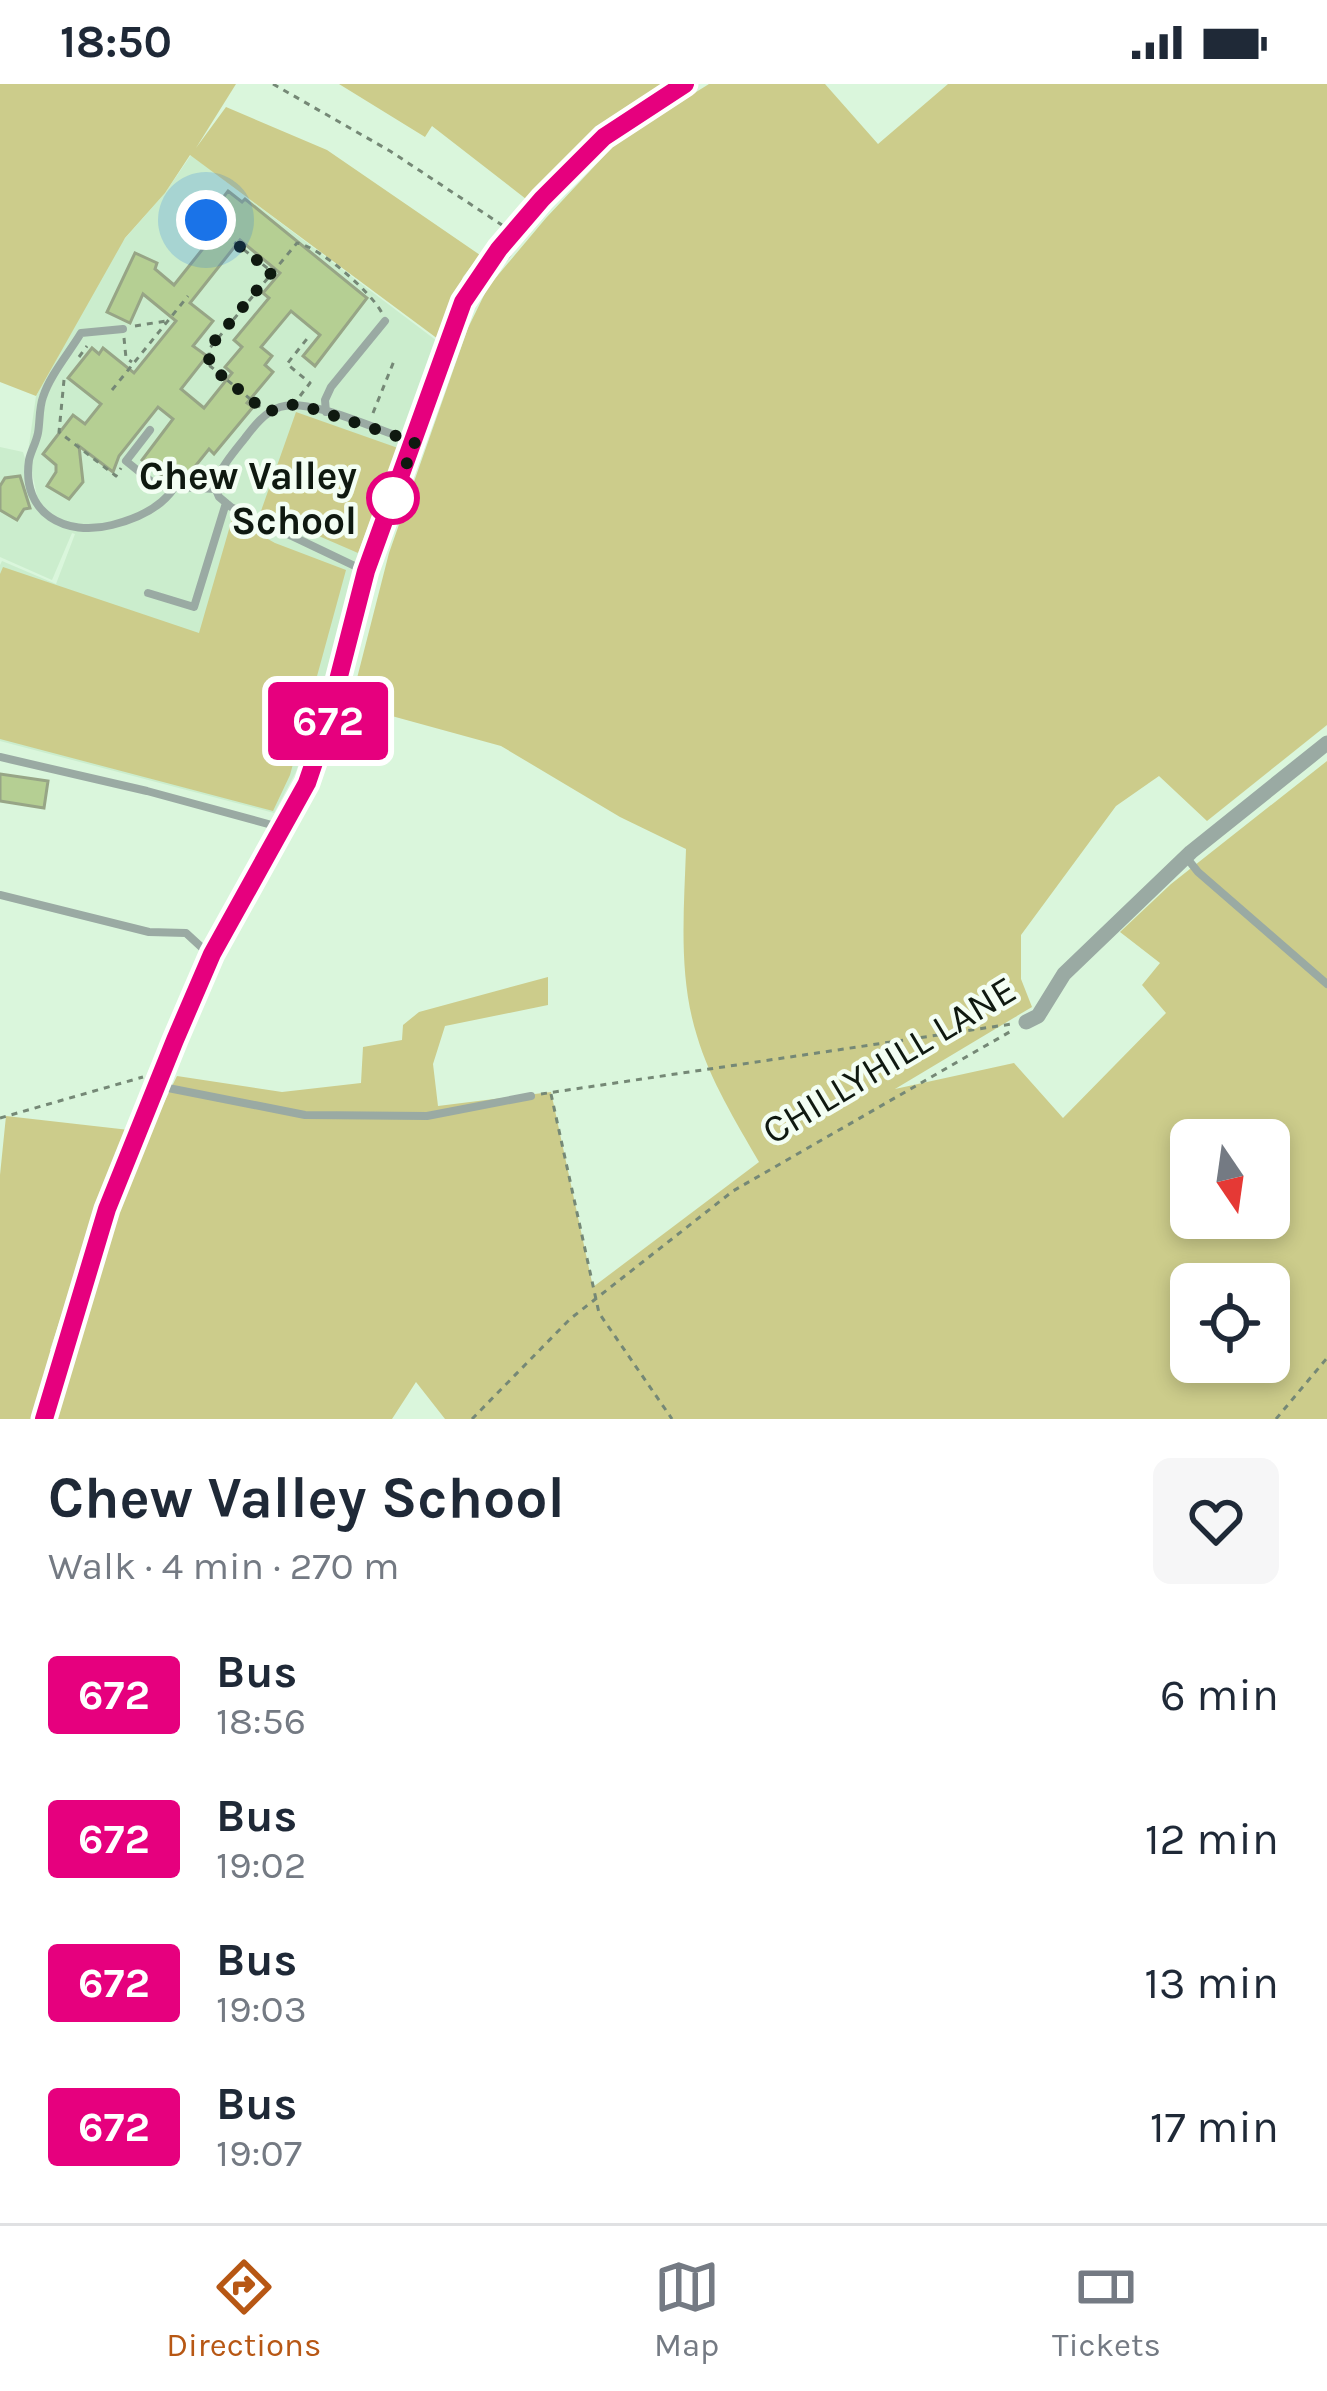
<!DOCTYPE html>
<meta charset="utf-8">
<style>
:root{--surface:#fff;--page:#f6f6f7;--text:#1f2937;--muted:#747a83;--line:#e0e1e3;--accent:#b75714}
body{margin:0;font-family:Karla,sans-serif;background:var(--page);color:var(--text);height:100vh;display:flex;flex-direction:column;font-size:45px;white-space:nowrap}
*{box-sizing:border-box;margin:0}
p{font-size:39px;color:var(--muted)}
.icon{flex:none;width:66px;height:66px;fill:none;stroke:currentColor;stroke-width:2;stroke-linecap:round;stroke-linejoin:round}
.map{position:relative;height:1335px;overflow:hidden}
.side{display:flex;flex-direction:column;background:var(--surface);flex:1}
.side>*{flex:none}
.badge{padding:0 24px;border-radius:9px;font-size:42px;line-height:78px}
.needle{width:78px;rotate:167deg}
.buttons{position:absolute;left:1170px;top:1035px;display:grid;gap:24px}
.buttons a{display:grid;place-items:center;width:120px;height:120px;border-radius:18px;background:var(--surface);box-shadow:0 6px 18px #0003;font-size:60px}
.you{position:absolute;width:60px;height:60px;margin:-30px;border:9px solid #fff;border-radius:50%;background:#1a73e8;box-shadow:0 0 0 18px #1a73e833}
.map>.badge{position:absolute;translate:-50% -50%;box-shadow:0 0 0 6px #fff}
.round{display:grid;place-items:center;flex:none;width:126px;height:126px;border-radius:18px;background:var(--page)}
.overview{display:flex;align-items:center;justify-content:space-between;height:204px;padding:0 48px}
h1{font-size:57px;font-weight:700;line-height:90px}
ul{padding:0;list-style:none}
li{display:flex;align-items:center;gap:36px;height:144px;padding:0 48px}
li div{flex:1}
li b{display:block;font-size:45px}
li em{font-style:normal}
li .badge{min-width:132px;font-weight:700;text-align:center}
.status{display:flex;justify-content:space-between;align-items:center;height:84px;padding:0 60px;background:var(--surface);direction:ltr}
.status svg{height:33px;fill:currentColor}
.tabs{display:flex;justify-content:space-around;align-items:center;height:168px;border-top:3px solid var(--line);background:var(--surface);font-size:33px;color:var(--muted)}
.tabs a{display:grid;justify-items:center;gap:6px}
.tabs .on{color:var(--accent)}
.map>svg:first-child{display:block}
</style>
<div class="status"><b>18:50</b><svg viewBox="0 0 49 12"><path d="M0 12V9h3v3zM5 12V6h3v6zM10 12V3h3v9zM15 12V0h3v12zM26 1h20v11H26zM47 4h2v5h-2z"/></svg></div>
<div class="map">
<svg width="1327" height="1335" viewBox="0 0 1327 1335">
<rect width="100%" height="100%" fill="#daf6dc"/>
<path fill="#cbedcd" d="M 191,71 L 437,257 L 296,688 L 274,729 L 0,657 L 0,481 L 2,477 L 56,500 L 75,450 L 72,449 L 52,496 L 0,473 L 0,363 L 23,368 L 38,417 L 28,368 L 36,312 L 121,159 L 165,109 Z"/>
<path fill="#cccc8b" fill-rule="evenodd" d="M 0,0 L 236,0 L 196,64 L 226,23 L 327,66 L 480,171 L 463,193 L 438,255 L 190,71 L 165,109 L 125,154 L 36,312 L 0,298 Z
M 339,0 L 666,0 L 589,52 L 526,115 L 432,42 L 425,53 Z
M 709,0 L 825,0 L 878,60 L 948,0 L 1327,0 L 1327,641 L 1207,737 L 1159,692 L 1116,722 L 1021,851 L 1021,895 L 1032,923 L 895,1005 L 1014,979 L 1063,1034 L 1166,929 L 1142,901 L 1160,879 L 1120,848 L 1171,800 L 1327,677 L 1327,1335 L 445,1335 L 416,1298 L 392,1335 L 0,1335 L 0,1091 L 6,1032 L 138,1047 L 116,1068 L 50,1266 L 74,1273 L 125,1098 L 177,992 L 282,1008 L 361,999 L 363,963 L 402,956 L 403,941 L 419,928 L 548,893 L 548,921 L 445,942 L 433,980 L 438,1022 L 551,1008 L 593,1203 L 759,1078 C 736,1038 710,996 697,952 C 678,892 684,827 686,765 L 620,733 L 501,662 L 359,623 L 355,602 L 389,469 L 468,244 L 488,203 L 546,134 L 619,56 ZM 1191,1056 L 1269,1056 L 1269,1134 L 1191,1134 ZM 1191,1200 L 1269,1200 L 1269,1278 L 1191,1278 Z
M 296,328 L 398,364 L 358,469 L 261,427 Z
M 232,435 L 275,459 L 346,486 L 290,691 L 273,727 L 0,655 L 0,490 L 3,483 L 199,549 Z"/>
<path fill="#b5cf93" stroke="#97a586" stroke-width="3" fill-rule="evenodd" d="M 228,107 L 242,118 L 245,115 L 367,214 L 315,282 L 303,272 L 320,251 L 291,227 L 261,263 L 272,272 L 265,281 L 273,288 L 247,319 L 253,323 L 214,370 L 209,365 L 185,395 L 174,388 L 165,394 L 142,376 L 173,335 L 158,323 L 119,372 L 113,388 L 79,362 L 83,398 L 69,415 L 47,402 L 56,388 L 56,381 L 43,370 L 73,331 L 85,340 L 101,320 L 68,294 L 92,264 L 99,270 L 103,264 L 134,289 L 176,237 L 143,210 L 130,239 L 107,228 L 135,169 L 157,179 L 155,185 L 174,201 L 221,142 L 209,132 ZM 240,156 L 280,189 L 263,209 L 269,214 L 234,256 L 242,263 L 225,283 L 232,289 L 204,324 L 181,305 L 207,272 L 193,262 L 213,237 L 190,219 Z
M 20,392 L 30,424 L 24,425 L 17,436 L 0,426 L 0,402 L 5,394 Z
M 0,690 L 48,697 L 44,724 L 0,717 Z"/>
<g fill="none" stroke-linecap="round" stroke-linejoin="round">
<path stroke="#758876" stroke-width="3" stroke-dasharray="6 6" stroke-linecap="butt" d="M 273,0 L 390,67 L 502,141
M 206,136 L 271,187
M 135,242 L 166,237
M 124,254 L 126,274 L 132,278
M 79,273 L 87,262
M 64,296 L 59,348 L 116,392 L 121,384
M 112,306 L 188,212
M 300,312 L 310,299 L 287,280 L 310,251
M 260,323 L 210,282 L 209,265 L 297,159 C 320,163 371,208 382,229
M 373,329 L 394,277
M 541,1010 L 1012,940
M 551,1010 L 599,1229 L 672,1335
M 0,1034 L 143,993
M 472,1335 L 570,1235 L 733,1107 L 1013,946
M 1276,1335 L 1327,1274"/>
<path stroke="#9aaaa3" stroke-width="8" d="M 123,245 L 81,249 C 69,269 50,291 43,313 C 39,324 40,338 38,349 C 36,359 31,367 29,376 C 21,430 66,453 112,441 C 136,435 160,425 174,404
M 326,328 L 325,316 L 331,303 L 385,237
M 150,346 L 126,377 L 157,402 L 216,405
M 361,485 L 231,423 L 219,413 L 214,401 C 221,383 233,369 245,354 C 254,342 265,328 280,323 C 309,313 377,346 407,355
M 148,509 L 194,523 L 226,419
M 0,673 L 147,707 L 279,743
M 1186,773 L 1198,788 L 1327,900
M 0,811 L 149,848 L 186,849 L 210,871
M 158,1002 L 305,1031 L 427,1032 L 531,1012"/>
<path stroke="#9aaaa3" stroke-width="15" d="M 1026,938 L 1038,932 L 1064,890 L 1191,768 L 1327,659"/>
<path stroke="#728a7f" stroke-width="21" d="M 44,1335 L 107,1125 L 175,956 L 212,870 L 307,699 L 326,643 L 366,487 L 463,217 L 541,115 L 604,53 L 685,0"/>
</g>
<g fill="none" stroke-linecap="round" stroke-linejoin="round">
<g stroke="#fff" stroke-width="27">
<path id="line" d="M 44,1335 L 107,1125 L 175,956 L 212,870 L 307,699 L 326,643 L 366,487 L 463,218 L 499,165 L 542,115 L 604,53 L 685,0"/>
</g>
<use href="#line" stroke="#e6007e" stroke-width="18"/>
<path stroke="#0f1910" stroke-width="12" stroke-dasharray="0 21.6" d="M 206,136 L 272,188 L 208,265 L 210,282 L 267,329 L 282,322 L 298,320 L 415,358 L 390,423 L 393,414"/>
</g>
<circle fill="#fff" stroke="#e6007e" stroke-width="6" cx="393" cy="414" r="24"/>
<g text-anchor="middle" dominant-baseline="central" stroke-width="9" stroke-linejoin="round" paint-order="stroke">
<g font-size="39" font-weight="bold" fill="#0f1910" stroke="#f3fef3" text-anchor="end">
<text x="357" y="392">Chew Valley<tspan x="357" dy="45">School</tspan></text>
</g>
<g font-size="39" fill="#0f1910" stroke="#f3fef3">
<text transform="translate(889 976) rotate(-31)">CHILLYHILL LANE</text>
</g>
</g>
</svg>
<div class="buttons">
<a><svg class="needle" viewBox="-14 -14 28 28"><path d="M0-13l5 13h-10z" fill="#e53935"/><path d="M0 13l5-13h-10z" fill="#747a83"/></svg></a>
<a><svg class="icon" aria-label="locate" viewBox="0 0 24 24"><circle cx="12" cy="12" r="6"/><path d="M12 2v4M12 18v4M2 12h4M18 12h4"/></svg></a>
</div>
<div class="you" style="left:206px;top:136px"></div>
<b class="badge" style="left:328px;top:637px;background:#e6007e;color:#fff">672</b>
</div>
<section class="side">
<div class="overview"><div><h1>Chew Valley School</h1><p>Walk · 4 min · 270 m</p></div><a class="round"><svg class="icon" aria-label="heart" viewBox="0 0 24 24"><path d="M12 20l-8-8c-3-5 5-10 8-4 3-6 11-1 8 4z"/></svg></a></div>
<ul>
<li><span class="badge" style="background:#e6007e;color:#fff">672</span><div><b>Bus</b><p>18:56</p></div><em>6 min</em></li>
<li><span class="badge" style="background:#e6007e;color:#fff">672</span><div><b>Bus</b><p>19:02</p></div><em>12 min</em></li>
<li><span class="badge" style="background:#e6007e;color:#fff">672</span><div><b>Bus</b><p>19:03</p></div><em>13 min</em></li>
<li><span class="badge" style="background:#e6007e;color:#fff">672</span><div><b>Bus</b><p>19:07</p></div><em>17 min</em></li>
</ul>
</section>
<nav class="tabs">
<a class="on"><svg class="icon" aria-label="directions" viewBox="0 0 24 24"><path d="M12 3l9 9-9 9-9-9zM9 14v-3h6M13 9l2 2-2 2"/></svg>Directions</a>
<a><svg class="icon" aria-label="map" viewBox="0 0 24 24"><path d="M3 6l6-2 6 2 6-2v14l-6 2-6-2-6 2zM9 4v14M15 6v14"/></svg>Map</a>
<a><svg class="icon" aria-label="tickets" viewBox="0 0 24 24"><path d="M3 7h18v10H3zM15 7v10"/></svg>Tickets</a>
</nav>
